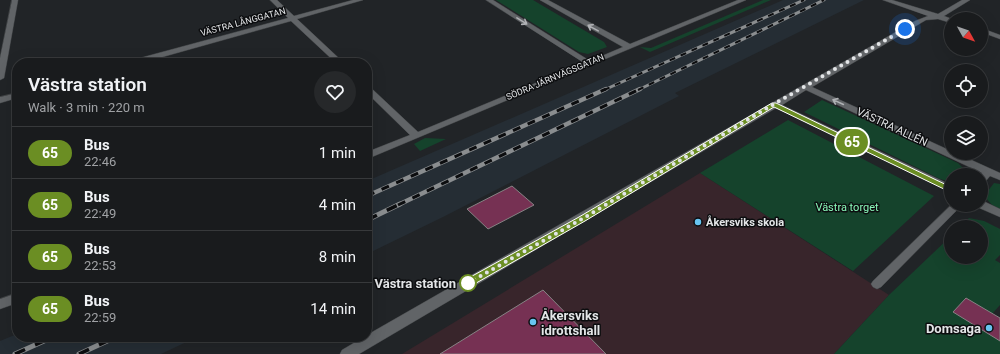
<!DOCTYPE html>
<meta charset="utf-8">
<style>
:root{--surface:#191b1d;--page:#26282a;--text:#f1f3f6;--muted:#9fa1a4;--line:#37393b}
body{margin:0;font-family:Roboto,sans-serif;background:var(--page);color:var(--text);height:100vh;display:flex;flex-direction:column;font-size:15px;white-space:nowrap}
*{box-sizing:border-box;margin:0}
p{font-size:13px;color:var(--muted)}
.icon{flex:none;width:22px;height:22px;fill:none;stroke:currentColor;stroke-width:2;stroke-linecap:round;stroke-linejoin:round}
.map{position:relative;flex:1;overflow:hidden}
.sheet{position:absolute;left:12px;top:58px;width:360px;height:284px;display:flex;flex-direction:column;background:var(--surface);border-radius:16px;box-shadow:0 4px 16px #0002,0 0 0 1px var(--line)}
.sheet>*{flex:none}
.badge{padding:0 8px;border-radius:13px;font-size:14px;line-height:26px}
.needle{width:26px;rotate:130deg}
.controls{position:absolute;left:944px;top:12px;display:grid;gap:8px}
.controls a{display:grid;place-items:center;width:44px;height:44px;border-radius:50%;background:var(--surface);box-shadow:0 4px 16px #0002,0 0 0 1px var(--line);font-size:20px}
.you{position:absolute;width:20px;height:20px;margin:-10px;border:3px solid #fff;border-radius:50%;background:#1a73e8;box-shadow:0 0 0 6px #1a73e833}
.map>.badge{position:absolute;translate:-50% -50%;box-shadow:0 0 0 2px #fff}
.round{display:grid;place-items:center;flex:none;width:42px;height:42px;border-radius:21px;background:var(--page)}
.overview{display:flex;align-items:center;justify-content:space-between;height:68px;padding:0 16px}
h1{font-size:19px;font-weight:600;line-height:30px}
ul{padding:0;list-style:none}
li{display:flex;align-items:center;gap:12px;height:52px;padding:0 16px;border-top:1px solid var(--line)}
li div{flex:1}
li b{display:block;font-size:15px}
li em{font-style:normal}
li .badge{min-width:44px;font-weight:700;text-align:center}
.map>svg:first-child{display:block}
</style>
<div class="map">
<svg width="1000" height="354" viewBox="0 0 1000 354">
<rect width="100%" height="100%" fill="#212427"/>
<path fill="#252d34" d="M 783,0 L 864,0 L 675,93 L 679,96 L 443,217 L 367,254 L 367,181 Z
M 17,334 L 17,337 L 197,337 L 161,354 L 0,354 L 0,341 Z"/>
<path fill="#38252b" d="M 700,173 L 889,295 L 834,354 L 402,354 Z"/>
<path fill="#15432c" d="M 496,0 L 533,0 L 604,42 L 607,47 L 588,54 L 579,52 Z
M 763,0 L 771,0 L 650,52 L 640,47 L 651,48 Z
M 822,100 L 958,163 L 964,169 L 961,174 L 951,175 L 951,182 L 940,179 L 804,112 Z
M 788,120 L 934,196 L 853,271 L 700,173 Z
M 425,138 L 446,139 L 420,151 L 414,144 Z
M 994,183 L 1000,184 L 1000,209 L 992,205 L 984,196 Z
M 969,218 L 984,221 L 1000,229 L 1000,255 L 995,260 L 1000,263 L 1000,305 L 992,314 L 966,298 L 953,312 L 1000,341 L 1000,354 L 834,354 L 889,295 L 951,236 L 951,257 L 981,257 L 981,227 L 960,227 Z"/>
<path fill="#763153" stroke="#878284" d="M 512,186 L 534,205 L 488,229 L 467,209 Z
M 543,290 L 606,354 L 440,354 Z
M 966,298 L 1000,318 L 1000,341 L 953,312 Z"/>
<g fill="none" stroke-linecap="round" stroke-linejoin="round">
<g stroke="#3f4244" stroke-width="1">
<path id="street" d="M 12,0 L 18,0 L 4,78 L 0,80 L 0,58 Z
M 270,0 L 277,0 L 294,16 L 353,0 L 363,0 L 297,19 L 344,63 L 336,63 L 291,21 L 141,63 L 128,63 L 129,61 L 288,18 Z
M 486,0 L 493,0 L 590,61 L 623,47 L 540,0 L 548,0 L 630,44 L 738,0 L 746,0 L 367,159 L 367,152 L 410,135 L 367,93 L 367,87 L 370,87 L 418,132 L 584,63 Z
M 883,0 L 892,0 L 938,14 L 962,0 L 970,0 L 944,16 L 952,19 L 951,23 L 938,19 L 926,20 L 812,87 L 951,151 L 951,153 L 956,153 L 1000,173 L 1000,180 L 990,176 L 985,182 L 981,183 L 980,175 L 982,173 L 806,90 L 782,105 L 951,185 L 951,192 L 776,108 L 359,354 L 340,354 L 342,350 L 364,337 L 367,337 L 367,335 L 915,21 L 928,16 Z
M 981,28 L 1000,35 L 1000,39 L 981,32 Z
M 17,93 L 17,98 L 0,103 L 0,97 Z
M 981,200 L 1000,209 L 1000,217 L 977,207 L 976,205 L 981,205 Z
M 951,205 L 962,205 L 881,287 L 877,289 L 873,287 L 871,284 L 873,281 Z
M 17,293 L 17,303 L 0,309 L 0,299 Z"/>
</g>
<use href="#street" fill="#616467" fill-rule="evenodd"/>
<g stroke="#8a8d8f" stroke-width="3">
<path id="rail-far2" d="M 604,90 L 804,0
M 638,90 L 824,0"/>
</g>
<g stroke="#8a8d8f" stroke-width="4.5">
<path id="rail-far1" d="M 367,196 L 606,89
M 398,205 L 640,89"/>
</g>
<g stroke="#8a8d8f" stroke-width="5">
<path id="rail" d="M 367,220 L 400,204
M 15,354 L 53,337
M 79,354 L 116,337"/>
</g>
<use href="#rail-far2" stroke="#0c0d0f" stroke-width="2" stroke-dasharray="6" stroke-linecap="butt"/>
<use href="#rail-far1" stroke="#0c0d0f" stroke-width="3" stroke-dasharray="8" stroke-linecap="butt"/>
<use href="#rail" stroke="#0c0d0f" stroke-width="3.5" stroke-dasharray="11" stroke-linecap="butt"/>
</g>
<defs><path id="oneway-shaft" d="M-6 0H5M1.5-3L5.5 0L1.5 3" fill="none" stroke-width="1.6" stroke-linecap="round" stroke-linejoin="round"/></defs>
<g stroke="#afb1b4">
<use href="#oneway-shaft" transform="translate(522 21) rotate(32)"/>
<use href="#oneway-shaft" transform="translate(593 28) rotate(-151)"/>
<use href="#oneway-shaft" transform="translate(838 102) rotate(-155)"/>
</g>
<path fill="#6b8e23" stroke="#fff" d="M 772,103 L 776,103 L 955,189 L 951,192 L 948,191 L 774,107 L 585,221 L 471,286 L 465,286 L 465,280 L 579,217 Z"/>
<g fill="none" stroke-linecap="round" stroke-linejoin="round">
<path stroke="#e3e5e7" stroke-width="4" stroke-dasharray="0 7.2" d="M 468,283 L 582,219 L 774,104 L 905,29"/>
</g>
<g fill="#67c4f0" stroke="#0c0d0f" stroke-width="1.5">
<circle cx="698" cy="222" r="4"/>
<circle cx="533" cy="322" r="4"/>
<circle cx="989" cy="328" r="4"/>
</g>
<circle fill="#fff" stroke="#6b8e23" stroke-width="2" cx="468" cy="283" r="8"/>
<g text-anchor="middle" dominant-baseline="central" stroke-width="3" stroke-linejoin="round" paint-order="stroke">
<g font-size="9" fill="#e3e5e7" stroke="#0c0d0f">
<text transform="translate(243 22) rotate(-15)">VÄSTRA LÅNGGATAN</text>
<text transform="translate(555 77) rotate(-23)">SÖDRA JÄRNVÄGSGATAN</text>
</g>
<g font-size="11" fill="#e3e5e7" stroke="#0c0d0f">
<text transform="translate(892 127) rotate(25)">VÄSTRA ALLÉN</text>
</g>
<g font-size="11" fill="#89f7b9" stroke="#0c0d0f">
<text x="847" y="207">Västra torget</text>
</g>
<g font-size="11" font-weight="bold" fill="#e3e5e7" stroke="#0c0d0f" text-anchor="start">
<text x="706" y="222">Åkersviks skola</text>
</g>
<g font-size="13" font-weight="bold" fill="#e3e5e7" stroke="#0c0d0f" text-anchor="end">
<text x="456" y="283">Västra station</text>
</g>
<g font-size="13" font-weight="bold" fill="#e3e5e7" stroke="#0c0d0f" text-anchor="start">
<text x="541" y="315">Åkersviks<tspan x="541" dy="15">idrottshall</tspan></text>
<text x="981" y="328" text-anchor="end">Domsaga</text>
</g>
</g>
</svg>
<div class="controls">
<a><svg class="needle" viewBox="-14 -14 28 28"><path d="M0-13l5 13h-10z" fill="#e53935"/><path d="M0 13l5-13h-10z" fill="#9fa1a4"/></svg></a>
<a><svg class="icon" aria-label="locate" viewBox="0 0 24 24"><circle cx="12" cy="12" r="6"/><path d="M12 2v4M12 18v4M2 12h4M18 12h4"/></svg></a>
<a><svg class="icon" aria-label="layers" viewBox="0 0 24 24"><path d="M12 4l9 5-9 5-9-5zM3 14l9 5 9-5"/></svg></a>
<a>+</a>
<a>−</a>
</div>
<div class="you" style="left:905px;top:29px"></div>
<b class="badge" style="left:852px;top:142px;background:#6b8e23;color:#fff">65</b>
<section class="sheet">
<div class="overview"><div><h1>Västra station</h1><p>Walk · 3 min · 220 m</p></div><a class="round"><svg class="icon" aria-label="heart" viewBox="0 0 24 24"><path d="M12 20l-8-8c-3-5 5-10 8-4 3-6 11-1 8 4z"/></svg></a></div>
<ul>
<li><span class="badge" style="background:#6b8e23;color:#fff">65</span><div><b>Bus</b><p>22:46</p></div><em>1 min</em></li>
<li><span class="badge" style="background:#6b8e23;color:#fff">65</span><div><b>Bus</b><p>22:49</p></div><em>4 min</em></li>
<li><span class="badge" style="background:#6b8e23;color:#fff">65</span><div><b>Bus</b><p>22:53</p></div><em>8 min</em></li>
<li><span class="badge" style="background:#6b8e23;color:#fff">65</span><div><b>Bus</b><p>22:59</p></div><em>14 min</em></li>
</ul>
</section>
</div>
